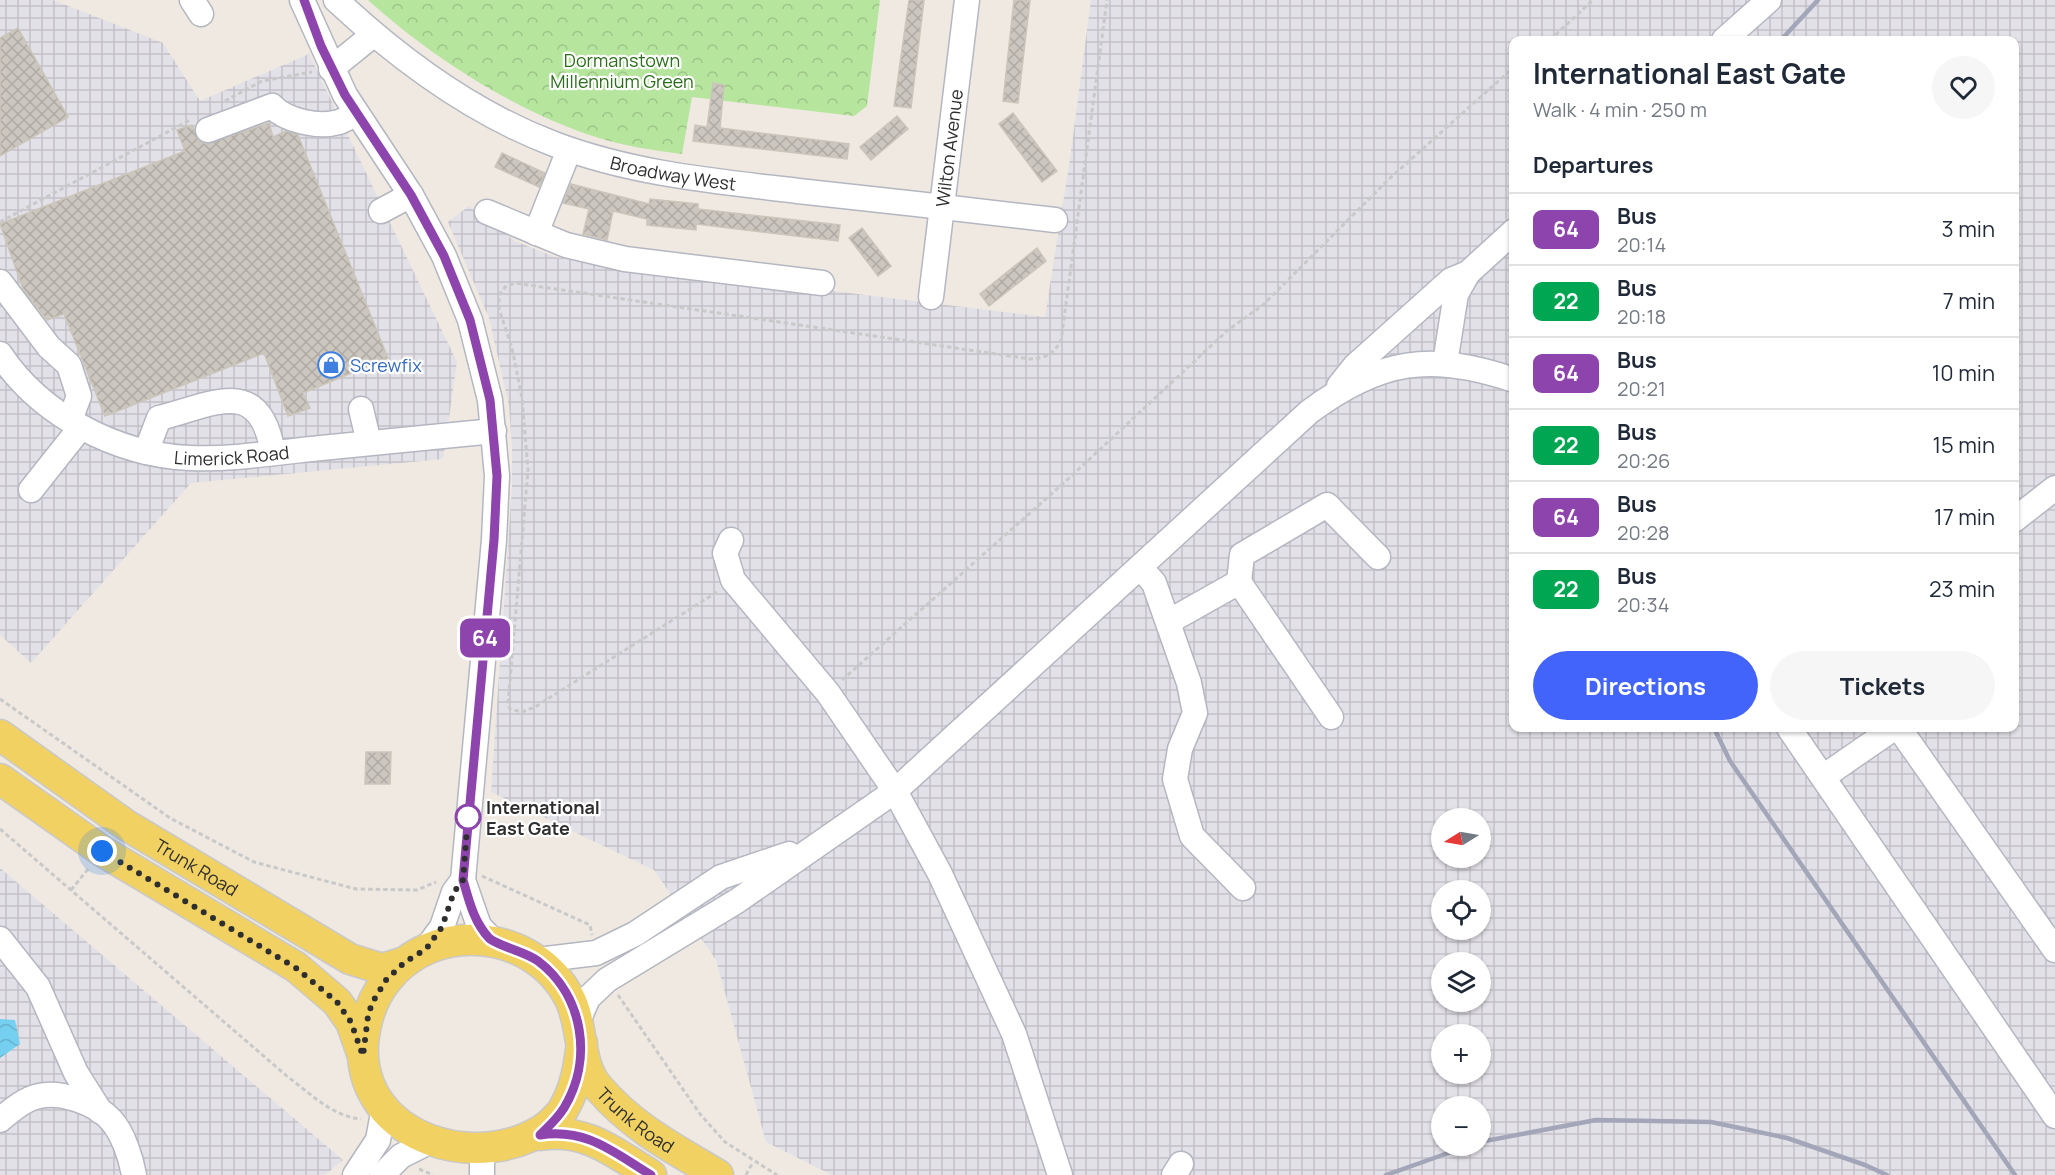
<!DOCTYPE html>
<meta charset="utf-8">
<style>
:root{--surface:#fff;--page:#f6f6f7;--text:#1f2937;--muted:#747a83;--line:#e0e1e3;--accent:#4264fb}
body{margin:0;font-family:Manrope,sans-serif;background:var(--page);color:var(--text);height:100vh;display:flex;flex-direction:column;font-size:22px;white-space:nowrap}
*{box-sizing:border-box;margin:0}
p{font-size:20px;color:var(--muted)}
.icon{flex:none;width:33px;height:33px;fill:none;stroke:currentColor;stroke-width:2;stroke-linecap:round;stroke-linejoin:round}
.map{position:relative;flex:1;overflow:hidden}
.panel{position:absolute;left:1509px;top:36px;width:510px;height:696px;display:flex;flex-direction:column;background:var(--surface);border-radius:12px;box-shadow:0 2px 4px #0004}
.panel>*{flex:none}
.badge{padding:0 12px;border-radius:9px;font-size:21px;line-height:39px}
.needle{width:39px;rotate:259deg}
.buttons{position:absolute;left:1431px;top:808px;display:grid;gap:12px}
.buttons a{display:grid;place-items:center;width:60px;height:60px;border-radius:50%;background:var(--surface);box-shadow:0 2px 4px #0004;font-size:30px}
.you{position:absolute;width:30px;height:30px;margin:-15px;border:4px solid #fff;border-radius:50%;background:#1a73e8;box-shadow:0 0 0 9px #1a73e833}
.map>.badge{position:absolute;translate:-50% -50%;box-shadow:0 0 0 3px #fff}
h2{padding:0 24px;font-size:22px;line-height:54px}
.round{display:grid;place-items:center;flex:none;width:63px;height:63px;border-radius:32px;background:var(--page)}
.head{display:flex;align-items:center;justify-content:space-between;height:102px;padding:0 24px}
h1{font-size:28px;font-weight:700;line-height:45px}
.action{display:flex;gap:12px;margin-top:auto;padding:12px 24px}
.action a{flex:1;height:69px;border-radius:36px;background:var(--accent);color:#fff;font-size:24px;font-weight:700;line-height:69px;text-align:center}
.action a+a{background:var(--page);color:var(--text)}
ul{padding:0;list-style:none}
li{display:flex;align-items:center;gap:18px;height:72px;padding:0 24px;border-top:2px solid var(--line)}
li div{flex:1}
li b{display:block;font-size:22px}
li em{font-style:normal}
li .badge{min-width:66px;font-weight:700;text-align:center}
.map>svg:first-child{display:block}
</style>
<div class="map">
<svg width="2055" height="1175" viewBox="0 0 2055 1175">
<defs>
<pattern id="industrial-grid" width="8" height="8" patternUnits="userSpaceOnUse" patternTransform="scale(1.5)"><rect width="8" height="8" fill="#e3e1e8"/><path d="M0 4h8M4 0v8" fill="none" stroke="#c3c1c7"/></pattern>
<pattern id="forest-crowns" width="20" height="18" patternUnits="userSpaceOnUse" patternTransform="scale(1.5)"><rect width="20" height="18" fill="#b6e59e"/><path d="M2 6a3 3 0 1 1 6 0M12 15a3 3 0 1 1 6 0" fill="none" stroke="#9dc588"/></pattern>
<pattern id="water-waves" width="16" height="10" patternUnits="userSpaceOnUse" patternTransform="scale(1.5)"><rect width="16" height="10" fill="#75cff0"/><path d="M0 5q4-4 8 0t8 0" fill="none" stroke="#66b2ce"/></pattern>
<pattern id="building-cross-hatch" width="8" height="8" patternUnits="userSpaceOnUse" patternTransform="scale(1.5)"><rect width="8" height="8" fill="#cbc7bf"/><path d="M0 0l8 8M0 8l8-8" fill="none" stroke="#afaba4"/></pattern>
</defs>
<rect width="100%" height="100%" fill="#efe9e1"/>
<path fill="url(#industrial-grid)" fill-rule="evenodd" d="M 0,0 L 53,0 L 163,43 L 200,101 L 309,54 L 457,362 L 443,459 L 191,483 L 31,663 L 0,635 Z
M 1091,0 L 2055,0 L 2055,1175 L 832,1175 L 766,1142 L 716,960 L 654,870 L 491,792 L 512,487 L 512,447 L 509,406 L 489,318 L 448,222 L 469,206 L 515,241 L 555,257 L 1045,317 L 1070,159 ZM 1514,40 L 2014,40 L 2014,728 L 1514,728 ZM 1442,819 L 1480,819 L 1480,858 L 1442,858 ZM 1442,891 L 1480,891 L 1480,930 L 1442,930 ZM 1442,963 L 1480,963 L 1480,1002 L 1442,1002 ZM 1442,1035 L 1480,1035 L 1480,1074 L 1442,1074 ZM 1442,1107 L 1480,1107 L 1480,1146 L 1442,1146 Z
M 0,868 L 343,1160 L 325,1175 L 0,1175 Z"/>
<path fill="url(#forest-crowns)" d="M 368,0 L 880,0 L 867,106 L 854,116 L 692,97 L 682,154 C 652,150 624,146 596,137 C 516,112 430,56 368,0 Z"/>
<path fill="url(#water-waves)" d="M 0,1019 L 15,1020 L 20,1044 L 0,1058 Z"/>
<path fill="url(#building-cross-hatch)" stroke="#cbc5ba" stroke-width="1.5" d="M 909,0 L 924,0 L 911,108 L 894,106 Z
M 1014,0 L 1030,0 L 1018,103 L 1003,101 Z
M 18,28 L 68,117 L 0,156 L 0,38 Z
M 713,83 L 724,85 L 720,128 L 849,144 L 847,159 L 693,141 L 695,125 L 707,127 Z
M 1013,113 L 1057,171 L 1042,182 L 999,124 Z
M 897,116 L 908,129 L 871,160 L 860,147 Z
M 269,123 L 273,137 L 286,131 L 298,135 L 388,358 L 303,393 L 310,408 L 288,416 L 264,353 L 105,416 L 64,314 L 47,320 L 23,289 L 0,224 L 185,151 L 177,130 L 192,125 L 199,141 L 206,144 Z
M 502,153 L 545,173 L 539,187 L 495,167 Z
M 571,184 L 649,204 L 650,199 L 698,204 L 698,209 L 840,225 L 838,241 L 696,224 L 696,230 L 647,225 L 647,219 L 613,211 L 607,240 L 583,234 L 589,209 L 563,203 Z
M 862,228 L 891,266 L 878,276 L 849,238 Z
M 1037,248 L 1046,261 L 989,306 L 980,294 Z
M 366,752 L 391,752 L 390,784 L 365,784 Z"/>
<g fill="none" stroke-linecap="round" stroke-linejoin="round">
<g stroke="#b4b7c1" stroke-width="27">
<g id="minor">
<path d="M 192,0 L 201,14"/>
<path d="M 302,0 L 345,95 L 411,195 L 444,256 L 470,320 L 490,400 L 497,476 L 494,540 L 463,880 L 479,926 L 492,940"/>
<path id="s1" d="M 336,0 C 399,59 472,113 554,144 C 633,174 715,181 798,191 C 884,200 969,210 1055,220"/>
<path d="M 1724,40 L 1769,0"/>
<path d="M 331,69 L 373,35"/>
<path d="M 208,130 L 272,106 C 286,121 319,128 339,122 C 345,120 351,116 356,113"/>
<path d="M 381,211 L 411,195"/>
<path d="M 487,212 L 566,245 L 625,259 L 822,283"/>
<path d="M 536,233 L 569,150"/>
<path d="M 0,282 L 49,347 L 69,365 L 79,396 L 70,420"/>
<path id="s2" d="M 931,297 L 967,0"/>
<path id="s3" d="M 0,354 C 40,415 117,455 190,458 C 233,460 278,452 321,448 C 379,442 436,437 494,431"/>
<path d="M 1445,363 L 1456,294 L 1468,273"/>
<path d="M 1339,386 L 1355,366 L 1451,280 L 1468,273 L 1514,231"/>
<path d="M 361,409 L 369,443"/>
<path d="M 146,452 L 159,418 C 215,404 260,375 273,453"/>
<path d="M 31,490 L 81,427"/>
<path d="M 2014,520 L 2055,488"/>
<path d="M 731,540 L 725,553 L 733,580 L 828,693 L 895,791 L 940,874 L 1014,1034 L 1060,1175"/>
<path d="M 1140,567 L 1154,583 L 1189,683 L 1195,713 L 1180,749 L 1175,779 L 1192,836 L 1243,888"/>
<path d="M 1239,582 L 1242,555 L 1327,505 L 1378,557"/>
<path d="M 1168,622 L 1239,582 L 1331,717"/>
<path d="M 1789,728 L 2055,1116"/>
<path d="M 1899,728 L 2055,950"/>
<path d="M 1823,777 L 1894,728"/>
<path d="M 0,939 L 38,987 L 76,1073 L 100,1111"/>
<path d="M 426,949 L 442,927 L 454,892 L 463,880"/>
<path d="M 538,960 L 596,953 L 635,934 L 721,877 L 789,854"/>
<path d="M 578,1021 L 588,998 L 607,980 L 737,901 L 895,791 L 1309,412 C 1380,359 1431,352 1514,380"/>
<path d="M 0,1120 C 11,1111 24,1099 39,1096 C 61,1091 96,1103 111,1120 C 123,1133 131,1158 134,1175"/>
<path d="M 355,1175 L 378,1140 L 383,1113"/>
<path d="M 382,1175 L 401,1156 L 421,1146"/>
<path d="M 482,1175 L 482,1158"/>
<path d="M 1174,1175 L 1181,1164"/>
</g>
</g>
<g stroke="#c9c9c9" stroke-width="33">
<g id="major">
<path id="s4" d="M 0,735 L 126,825 L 350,959 L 382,969 L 405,962"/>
<path d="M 0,779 L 102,851 L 296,967 L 337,1002 L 351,1022 L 362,1053"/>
<path id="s5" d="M 582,1043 C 579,1066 576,1087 564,1108 C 561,1114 554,1120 549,1125 C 483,1175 358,1141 363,1044 C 365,1021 372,999 386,981 C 434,919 533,929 569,997 C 584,1025 577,1063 598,1087 C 633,1128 673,1148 718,1175"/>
<path d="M 540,1135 C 586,1128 613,1152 651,1175"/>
</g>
</g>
<path stroke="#c9c9c9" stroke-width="3" stroke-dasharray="4.5 3" stroke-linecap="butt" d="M 1550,40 L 1593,0
M 225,101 L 262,81 L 312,72
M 0,222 L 190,120
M 717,592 L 535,707 L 522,712 L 510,709 L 508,704 L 528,470 L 522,398 L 512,348 L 499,309 L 499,295 L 505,287 L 515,283 L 1030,359 C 1046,358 1052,355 1061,341 L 1107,0
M 842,680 L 1066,481 L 1228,330 L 1263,305 L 1389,179 L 1514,67
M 0,699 L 170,818 L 254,862 L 356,889 L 417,890 L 436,882
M 0,829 L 288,1077 C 311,1094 332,1116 361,1119
M 482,876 L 590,925 L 592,935
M 71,890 L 89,868
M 618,995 L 700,1114 L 725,1142 L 777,1175
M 419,1169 L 433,1175
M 746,1175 L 753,1162"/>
<use href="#minor" stroke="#fff" stroke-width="24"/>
<use href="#major" stroke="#f2d163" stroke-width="30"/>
<path stroke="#a3a6b8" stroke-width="4.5" d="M 1781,40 L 1818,0
M 1714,728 L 1730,761 L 2015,1175
M 1480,1142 L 1596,1120 L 1711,1122 L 1787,1138 L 1865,1165 L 1887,1175
M 1386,1175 L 1468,1146"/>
</g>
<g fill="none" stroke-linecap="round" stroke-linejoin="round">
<g stroke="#fff" stroke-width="14">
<path id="line" d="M 304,0 L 321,46 L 345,95 L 411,195 L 444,256 L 470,320 L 490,400 L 497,476 L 494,540 L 463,880 C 469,901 474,922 489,938 C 497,946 525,951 538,961 C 584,996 593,1060 564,1108 C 558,1118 548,1127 540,1135 C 587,1128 613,1152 651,1175"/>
</g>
<use href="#line" stroke="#8e44ad" stroke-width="9"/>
<path stroke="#2e2e2e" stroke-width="6" stroke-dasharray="0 10.8" d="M 102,851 L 296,968 L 337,1002 L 351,1022 L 363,1056 L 368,1016 L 372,1003 L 386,980 L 405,962 L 426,949 L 442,927 L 454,892 L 463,880 L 468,817"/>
</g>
<defs>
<g id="shop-ring" transform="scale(1.35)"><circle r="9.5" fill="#fff" stroke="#3f7fe0" stroke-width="1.5"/><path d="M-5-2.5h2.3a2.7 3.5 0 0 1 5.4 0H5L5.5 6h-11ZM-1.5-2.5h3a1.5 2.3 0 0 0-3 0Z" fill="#3f7fe0"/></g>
</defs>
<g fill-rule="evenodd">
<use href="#shop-ring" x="331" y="365"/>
</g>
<circle fill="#fff" stroke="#8e44ad" stroke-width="3" cx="468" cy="817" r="12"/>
<g text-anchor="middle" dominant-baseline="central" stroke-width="4.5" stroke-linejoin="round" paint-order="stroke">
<g font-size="18" fill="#2c6e1b" stroke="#fff">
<text x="622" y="60">Dormanstown<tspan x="622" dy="21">Millennium Green</tspan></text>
</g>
<g font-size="18" fill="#2e2e2e" stroke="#fff">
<text stroke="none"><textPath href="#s2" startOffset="150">Wilton Avenue</textPath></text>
<text stroke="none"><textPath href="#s1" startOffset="386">Broadway West</textPath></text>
<text stroke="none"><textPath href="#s3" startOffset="266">Limerick Road</textPath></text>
<text stroke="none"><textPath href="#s4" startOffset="237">Trunk Road</textPath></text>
<text stroke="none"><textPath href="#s5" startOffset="772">Trunk Road</textPath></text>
</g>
<g font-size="18" fill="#366cbe" stroke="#fff" text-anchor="start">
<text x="350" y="365">Screwfix</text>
</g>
<g font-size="18" font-weight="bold" fill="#2e2e2e" stroke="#fff" text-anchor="start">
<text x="486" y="807">International<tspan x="486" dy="21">East Gate</tspan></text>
</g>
</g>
</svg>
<div class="buttons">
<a><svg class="needle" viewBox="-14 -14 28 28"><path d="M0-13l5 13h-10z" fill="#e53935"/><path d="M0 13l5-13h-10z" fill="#747a83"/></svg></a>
<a><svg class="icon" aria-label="locate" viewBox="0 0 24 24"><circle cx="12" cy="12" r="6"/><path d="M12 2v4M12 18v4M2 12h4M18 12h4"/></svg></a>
<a><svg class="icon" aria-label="layers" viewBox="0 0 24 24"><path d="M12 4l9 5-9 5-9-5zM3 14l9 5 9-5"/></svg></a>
<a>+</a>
<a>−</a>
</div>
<div class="you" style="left:102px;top:851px"></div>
<b class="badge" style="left:485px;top:638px;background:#8e44ad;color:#fff">64</b>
<section class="panel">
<div class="head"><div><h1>International East Gate</h1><p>Walk · 4 min · 250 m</p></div><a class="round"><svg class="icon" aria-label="heart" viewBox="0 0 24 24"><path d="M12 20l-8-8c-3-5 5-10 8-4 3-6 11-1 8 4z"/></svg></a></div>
<h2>Departures</h2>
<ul>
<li><span class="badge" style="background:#8e44ad;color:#fff">64</span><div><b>Bus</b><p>20:14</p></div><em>3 min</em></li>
<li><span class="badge" style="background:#00a651;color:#fff">22</span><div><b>Bus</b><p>20:18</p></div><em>7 min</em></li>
<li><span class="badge" style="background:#8e44ad;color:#fff">64</span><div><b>Bus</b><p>20:21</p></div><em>10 min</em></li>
<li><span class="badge" style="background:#00a651;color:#fff">22</span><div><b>Bus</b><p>20:26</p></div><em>15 min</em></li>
<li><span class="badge" style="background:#8e44ad;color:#fff">64</span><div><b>Bus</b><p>20:28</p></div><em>17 min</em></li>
<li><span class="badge" style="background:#00a651;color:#fff">22</span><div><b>Bus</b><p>20:34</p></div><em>23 min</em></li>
</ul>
<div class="action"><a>Directions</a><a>Tickets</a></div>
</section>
</div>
